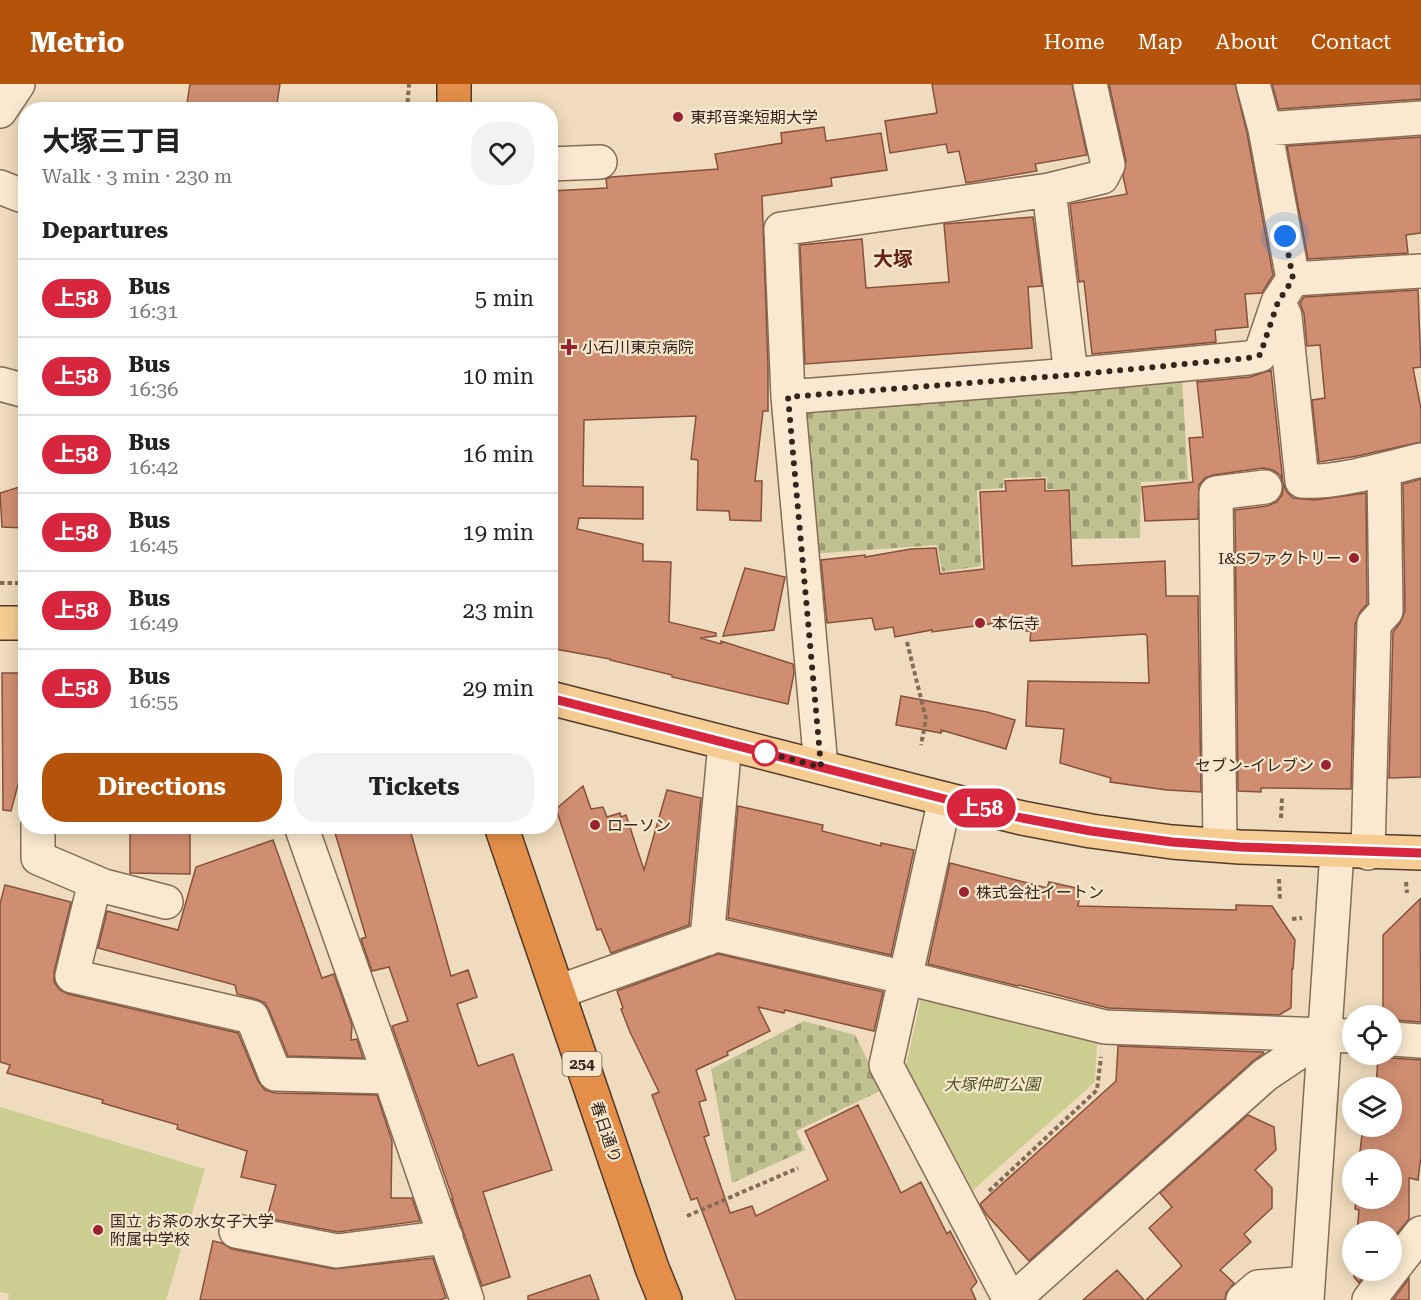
<!DOCTYPE html>
<meta charset="utf-8">
<style>
:root{--surface:#fff;--page:#f2f2f2;--text:#222;--muted:#767676;--line:#e0e0e0;--accent:#b45309}
body{margin:0;font-family:"Roboto Serif","Noto Sans JP",serif;background:var(--page);color:var(--text);height:100vh;display:flex;flex-direction:column;font-size:22px;white-space:nowrap}
*{box-sizing:border-box;margin:0}
p{font-size:20px;color:var(--muted)}
.icon{flex:none;width:33px;height:33px;fill:none;stroke:currentColor;stroke-width:2;stroke-linecap:round;stroke-linejoin:round}
.map{position:relative;flex:1;overflow:hidden}
.panel{position:absolute;left:18px;top:18px;width:540px;height:732px;display:flex;flex-direction:column;background:var(--surface);border-radius:24px;box-shadow:0 3px 15px #0003}
.panel>*{flex:none}
.badge{padding:0 12px;border-radius:20px;font-size:21px;line-height:39px}
.tools{position:absolute;left:1342px;top:921px;display:grid;gap:12px}
.tools a{display:grid;place-items:center;width:60px;height:60px;border-radius:50%;background:var(--surface);box-shadow:0 3px 15px #0003;font-size:30px}
.you{position:absolute;width:30px;height:30px;margin:-15px;border:4px solid #fff;border-radius:50%;background:#1a73e8;box-shadow:0 0 0 9px #1a73e833}
.map>.badge{position:absolute;translate:-50% -50%;box-shadow:0 0 0 3px #fff}
h2{padding:0 24px;font-size:22px;line-height:54px}
.round{display:grid;place-items:center;flex:none;width:63px;height:63px;border-radius:24px;background:var(--page)}
.summary{display:flex;align-items:center;justify-content:space-between;height:102px;padding:0 24px}
h1{font-size:28px;font-weight:700;line-height:45px}
.cta{display:flex;gap:12px;margin-top:auto;padding:12px 24px}
.cta a{flex:1;height:69px;border-radius:24px;background:var(--accent);color:#fff;font-size:24px;font-weight:700;line-height:69px;text-align:center}
.cta a+a{background:var(--page);color:var(--text)}
ul{padding:0;list-style:none}
li{display:flex;align-items:center;gap:18px;height:78px;padding:0 24px;border-top:2px solid var(--line)}
li div{flex:1}
li b{display:block;font-size:22px}
li em{font-style:normal}
li .badge{min-width:66px;font-weight:700;text-align:center}
header{display:flex;align-items:center;gap:36px;box-sizing:border-box;height:84px;padding:0 30px;background:var(--accent);color:#fff}
header strong{font-size:28px}
nav{display:flex;gap:33px;margin-inline-start:auto;font-size:21px}
.map>svg:first-child{display:block}
</style>
<header>
<strong>Metrio</strong>
<nav><a>Home</a><a>Map</a><a>About</a><a>Contact</a></nav>
</header>
<div class="map">
<svg width="1421" height="1216" viewBox="0 0 1421 1216">
<defs>
<pattern id="cemetery-stones" width="16" height="16" patternUnits="userSpaceOnUse" patternTransform="scale(1.5)"><rect width="16" height="16" fill="#c0c191"/><path d="M2 7V4a2 2 0 0 1 4 0v3zM10 15v-3a2 2 0 0 1 4 0v3z" fill="#9d9d76"/></pattern>
</defs>
<rect width="100%" height="100%" fill="#efdbbd"/>
<path fill="url(#cemetery-stones)" d="M 1182,294 L 1188,396 L 1141,398 L 1140,454 L 1072,455 L 1070,405 L 1047,405 L 1047,393 L 1004,394 L 1003,404 L 977,406 L 981,482 L 942,488 L 937,461 L 811,470 L 804,321 Z
M 804,937 L 855,951 L 882,1006 L 796,1047 L 805,1066 L 732,1099 L 711,985 Z"/>
<path fill="#cccd91" d="M 921,914 L 1097,958 L 1095,998 L 973,1106 L 906,982 Z
M 0,1023 L 205,1085 L 166,1216 L 8,1216 L 9,1210 L 0,1208 Z"/>
<path fill="#cf8e71" stroke="#87513b" stroke-width="1.5" d="M 190,0 L 280,0 L 276,26 L 186,26 Z
M 932,0 L 1072,0 L 1087,71 L 1035,80 L 1037,87 L 966,99 L 959,67 L 948,69 L 946,60 L 890,69 L 885,37 L 937,29 Z
M 1109,0 L 1235,0 L 1247,49 L 1273,191 L 1262,209 L 1245,210 L 1248,243 L 1215,246 L 1216,258 L 1092,270 L 1084,197 L 1079,198 L 1070,120 L 1127,110 L 1123,92 L 1126,77 Z
M 1272,0 L 1421,0 L 1421,15 L 1279,25 Z
M 824,43 L 826,57 L 881,49 L 887,86 L 831,94 L 832,102 L 762,112 L 768,282 L 768,327 L 763,327 L 755,397 L 762,397 L 761,437 L 730,436 L 729,427 L 697,426 L 698,376 L 691,375 L 696,332 L 584,336 L 583,402 L 643,403 L 643,435 L 579,434 L 577,445 L 643,460 L 643,477 L 671,478 L 669,538 L 716,549 L 716,552 L 700,554 L 721,560 L 721,557 L 793,580 L 794,589 L 788,620 L 672,593 L 672,591 L 610,576 L 610,575 L 550,564 L 550,107 L 607,104 L 606,95 L 611,93 L 718,85 L 715,70 L 782,59 L 781,49 Z
M 1421,53 L 1421,149 L 1406,151 L 1408,169 L 1308,175 L 1287,62 Z
M 1033,133 L 1042,202 L 1028,203 L 1032,264 L 805,280 L 800,161 L 862,155 L 866,204 L 949,198 L 944,140 Z
M 1418,206 L 1421,283 L 1413,284 L 1421,325 L 1421,358 L 1357,372 L 1319,378 L 1312,316 L 1325,314 L 1320,261 L 1307,262 L 1304,230 L 1300,219 L 1304,213 Z
M 1271,286 L 1283,399 L 1287,408 L 1293,414 L 1315,416 L 1366,409 L 1367,520 L 1360,528 L 1355,540 L 1351,705 L 1261,704 L 1261,708 L 1238,707 L 1235,426 L 1267,422 L 1277,418 L 1282,411 L 1284,401 L 1280,391 L 1273,386 L 1263,384 L 1213,391 L 1205,394 L 1199,401 L 1198,435 L 1145,437 L 1142,403 L 1193,398 L 1189,354 L 1203,353 L 1197,298 L 1250,293 Z
M 1045,395 L 1045,407 L 1069,406 L 1072,482 L 1165,477 L 1166,512 L 1198,512 L 1201,708 L 1167,706 L 1110,698 L 1111,694 L 1060,679 L 1064,645 L 1026,642 L 1028,597 L 1149,599 L 1147,552 L 1145,550 L 1030,557 L 1031,547 L 1026,547 L 1025,535 L 932,548 L 932,546 L 895,553 L 893,543 L 875,546 L 872,534 L 827,539 L 821,476 L 865,471 L 865,473 L 911,465 L 936,464 L 940,490 L 984,485 L 980,408 L 1006,407 L 1005,397 Z
M 1421,395 L 1421,693 L 1389,694 L 1393,548 L 1400,539 L 1405,527 L 1403,400 Z
M 26,401 L 26,444 L 2,443 L 0,409 Z
M 745,484 L 785,493 L 774,546 L 723,552 Z
M 2,589 L 26,589 L 26,671 L 11,727 L 3,726 Z
M 901,612 L 987,628 L 1015,636 L 1006,665 L 941,646 L 941,649 L 896,641 Z
M 583,702 L 591,725 L 603,723 L 607,733 L 620,729 L 621,733 L 626,731 L 644,786 L 667,706 L 701,714 L 689,841 L 611,869 L 601,845 L 597,846 L 556,725 Z
M 738,722 L 823,741 L 822,747 L 881,762 L 881,759 L 914,766 L 891,871 L 728,834 Z
M 333,742 L 409,742 L 451,892 L 468,886 L 477,913 L 457,920 L 478,982 L 513,970 L 552,1086 L 483,1108 L 510,1193 L 482,1202 L 452,1115 L 453,1115 L 392,942 L 408,937 L 389,883 L 372,887 L 361,855 L 366,853 Z
M 130,746 L 190,746 L 190,790 L 130,789 Z
M 273,756 L 322,894 L 334,890 L 352,941 L 351,956 L 357,955 L 363,974 L 288,972 L 269,926 L 265,919 L 256,915 L 237,910 L 235,901 L 98,864 L 107,827 L 178,846 L 196,783 Z
M 950,779 L 1047,804 L 1049,798 L 1081,805 L 1078,822 L 1236,826 L 1236,821 L 1272,822 L 1295,856 L 1293,885 L 1292,885 L 1291,924 L 1279,931 L 1108,924 L 1019,901 L 1018,902 L 928,880 Z
M 5,801 L 71,818 L 54,888 L 54,898 L 60,906 L 68,910 L 238,949 L 258,997 L 265,1006 L 275,1009 L 377,1011 L 392,1057 L 391,1114 L 412,1114 L 420,1137 L 338,1148 L 267,1134 L 276,1101 L 241,1093 L 247,1067 L 177,1045 L 178,1041 L 102,1019 L 103,1016 L 7,989 L 10,981 L 0,978 L 0,820 Z
M 1420,815 L 1421,938 L 1392,936 L 1392,932 L 1383,932 L 1383,851 Z
M 718,870 L 883,908 L 874,947 L 785,926 L 784,929 L 758,923 L 770,947 L 727,968 L 728,971 L 696,986 L 706,1016 L 699,1018 L 709,1051 L 704,1053 L 730,1129 L 752,1122 L 756,1132 L 828,1096 L 805,1047 L 858,1021 L 901,1109 L 921,1098 L 947,1150 L 950,1147 L 977,1198 L 971,1205 L 976,1216 L 736,1216 L 697,1114 L 691,1116 L 652,1011 L 659,1008 L 630,948 L 621,925 L 623,924 L 617,907 Z
M 1118,962 L 1263,968 L 1264,969 L 1253,977 L 1029,1177 L 986,1130 L 980,1120 L 1116,997 Z
M 1383,971 L 1391,974 L 1421,976 L 1421,1072 L 1418,1096 L 1409,1094 L 1409,1135 L 1392,1156 L 1392,1148 L 1357,1148 L 1359,1126 L 1355,1125 L 1356,1114 L 1392,1114 L 1392,1076 L 1359,1076 L 1363,1042 L 1392,1042 L 1392,1004 L 1376,1004 L 1378,973 L 1383,974 Z
M 1248,1031 L 1274,1043 L 1276,1066 L 1255,1086 L 1272,1104 L 1272,1124 L 1244,1150 L 1251,1158 L 1220,1186 L 1234,1199 L 1226,1209 L 1225,1216 L 1146,1216 L 1182,1182 L 1149,1144 L 1172,1123 L 1160,1109 Z
M 213,1157 L 222,1159 L 232,1165 L 334,1185 L 433,1174 L 446,1214 L 439,1216 L 200,1216 Z
M 1117,1186 L 1144,1216 L 1083,1216 Z
M 1355,1186 L 1368,1186 L 1359,1199 L 1354,1193 Z
M 590,1191 L 599,1216 L 528,1216 L 528,1212 Z
M 1409,1194 L 1409,1216 L 1393,1216 L 1407,1197 Z"/>
<g fill="none" stroke-linecap="round" stroke-linejoin="round">
<g stroke="#876b56" stroke-width="36">
<path id="minor" d="M 1253,0 L 1265,45 L 1293,195
M 0,27 L 18,0
M 1265,45 L 1421,34
M 550,80 L 600,78
M 0,103 L 20,111 L 26,111
M 1049,106 L 1071,291
M 1421,187 L 1293,195 L 1278,218 L 1285,232 L 1302,397 C 1334,400 1388,384 1421,376
M 0,300 L 26,307
M 788,313 L 1071,291 L 1248,274 L 1260,271 L 1278,218
M 821,683 L 788,313 L 781,145 L 1049,106 L 1102,93 L 1108,81 L 1090,0
M 945,715 L 886,981 L 1010,1216
M 38,742 L 38,774 L 104,802 L 166,818
M 301,742 L 390,993 L 467,1216
M 1220,761 L 1216,409 L 1265,403
M 1368,769 L 1374,540 L 1386,527 L 1384,386
M 95,798 L 72,892 L 252,933 L 275,990 L 390,993
M 707,855 L 725,659
M 558,908 L 717,851 L 907,894 L 1105,943 L 1353,952
M 1392,955 L 1421,957
M 236,1147 L 337,1167 L 446,1153
M 1392,1186 L 1421,1149
M 1013,1216 L 1265,991 L 1326,950
M 1243,1216 L 1258,1203 L 1308,1199
M 1307,1216 L 1337,767
M 1369,1216 L 1392,1186"/>
</g>
<g stroke="#543a2a" stroke-width="36">
<path id="major" d="M 0,539 L 26,539
M 550,614 L 945,715 L 1022,734 L 1091,747 L 1172,758 L 1240,763 L 1421,769"/>
</g>
<g stroke="#543a2a" stroke-width="36">
<path id="highway" d="M 454,26 L 454,0
M 501,742 L 652,1184 L 665,1216"/>
</g>
<path stroke="#876b56" stroke-width="4" stroke-dasharray="4.5 3" stroke-linecap="butt" d="M 407,26 L 409,0
M 0,499 L 18,499
M 907,558 L 926,635 L 921,661
M 1281,734 L 1282,714
M 1279,795 L 1280,816
M 1406,798 L 1407,809
M 1292,835 L 1302,834
M 989,1107 L 1097,1006 L 1101,973
M 687,1132 L 798,1084"/>
<use href="#minor" stroke="#fae9d0" stroke-width="33"/>
<use href="#major" stroke="#f5cc92" stroke-width="33"/>
<use href="#highway" stroke="#e38f49" stroke-width="33"/>
</g>
<g fill="none" stroke-linecap="round" stroke-linejoin="round">
<g stroke="#fff" stroke-width="14">
<path id="line" d="M 550,614 L 945,715 L 1022,734 L 1091,747 L 1172,758 L 1240,763 L 1421,769"/>
</g>
<use href="#line" stroke="#d7263d" stroke-width="9"/>
<path stroke="#36251b" stroke-width="6" stroke-dasharray="0 10.8" d="M 765,669 L 763,668 L 821,683 L 788,313 L 1071,291 L 1248,274 L 1260,271 L 1278,218 L 1293,195 L 1285,152"/>
</g>
<g fill="#982430" stroke="#f6e6cc" stroke-width="2">
<circle cx="678" cy="33" r="6"/>
<path d="M566 254h6v6h6v6h-6v6h-6v-6h-6v-6h6z"/>
<circle cx="1354" cy="474" r="6"/>
<circle cx="980" cy="539" r="6"/>
<circle cx="1326" cy="681" r="6"/>
<circle cx="595" cy="741" r="6"/>
<circle cx="964" cy="808" r="6"/>
<circle cx="98" cy="1146" r="6"/>
</g>
<circle fill="#fff" stroke="#d7263d" stroke-width="3" cx="765" cy="669" r="12"/>
<g text-anchor="middle" dominant-baseline="central" stroke-width="4.5" stroke-linejoin="round" paint-order="stroke">
<rect fill="#f6e6cc" stroke="#705f50" stroke-width="1.5" x="562.5" y="968" width="39" height="24" rx="4.5"/>
<g font-size="15" font-weight="bold" fill="#36251b">
<text x="582" y="980">254</text>
</g>
<g font-size="16" fill="#36251b" stroke="#f6e6cc" text-anchor="start">
<text x="690" y="33">東邦音楽短期大学</text>
<text x="582" y="263">小石川東京病院</text>
<text x="1342" y="474" text-anchor="end">I&amp;Sファクトリー</text>
<text x="992" y="539">本伝寺</text>
<text x="1314" y="681" text-anchor="end">セブン-イレブン</text>
<text x="607" y="741">ローソン</text>
<text x="976" y="808">株式会社イートン</text>
<text x="110" y="1137">国立 お茶の水女子大学<tspan x="110" dy="18">附属中学校</tspan></text>
</g>
<g font-size="16" font-style="italic" fill="#4b5321" stroke="#f6e6cc">
<text x="992" y="1000">大塚仲町公園</text>
</g>
<g font-size="16" fill="#36251b" stroke="#f6e6cc">
<text transform="translate(606 1048) rotate(71)">春日通り</text>
</g>
<g font-size="20" font-weight="bold" fill="#642119" stroke="#f6e6cc">
<text x="893" y="175">大塚</text>
</g>
</g>
</svg>
<div class="tools">
<a><svg class="icon" aria-label="locate" viewBox="0 0 24 24"><circle cx="12" cy="12" r="6"/><path d="M12 2v4M12 18v4M2 12h4M18 12h4"/></svg></a>
<a><svg class="icon" aria-label="layers" viewBox="0 0 24 24"><path d="M12 4l9 5-9 5-9-5zM3 14l9 5 9-5"/></svg></a>
<a>+</a>
<a>−</a>
</div>
<div class="you" style="left:1285px;top:152px"></div>
<b class="badge" style="left:981px;top:724px;background:#d7263d;color:#fff">上58</b>
<section class="panel">
<div class="summary"><div><h1>大塚三丁目</h1><p>Walk · 3 min · 230 m</p></div><a class="round"><svg class="icon" aria-label="heart" viewBox="0 0 24 24"><path d="M12 20l-8-8c-3-5 5-10 8-4 3-6 11-1 8 4z"/></svg></a></div>
<h2>Departures</h2>
<ul>
<li><span class="badge" style="background:#d7263d;color:#fff">上58</span><div><b>Bus</b><p>16:31</p></div><em>5 min</em></li>
<li><span class="badge" style="background:#d7263d;color:#fff">上58</span><div><b>Bus</b><p>16:36</p></div><em>10 min</em></li>
<li><span class="badge" style="background:#d7263d;color:#fff">上58</span><div><b>Bus</b><p>16:42</p></div><em>16 min</em></li>
<li><span class="badge" style="background:#d7263d;color:#fff">上58</span><div><b>Bus</b><p>16:45</p></div><em>19 min</em></li>
<li><span class="badge" style="background:#d7263d;color:#fff">上58</span><div><b>Bus</b><p>16:49</p></div><em>23 min</em></li>
<li><span class="badge" style="background:#d7263d;color:#fff">上58</span><div><b>Bus</b><p>16:55</p></div><em>29 min</em></li>
</ul>
<div class="cta"><a>Directions</a><a>Tickets</a></div>
</section>
</div>
